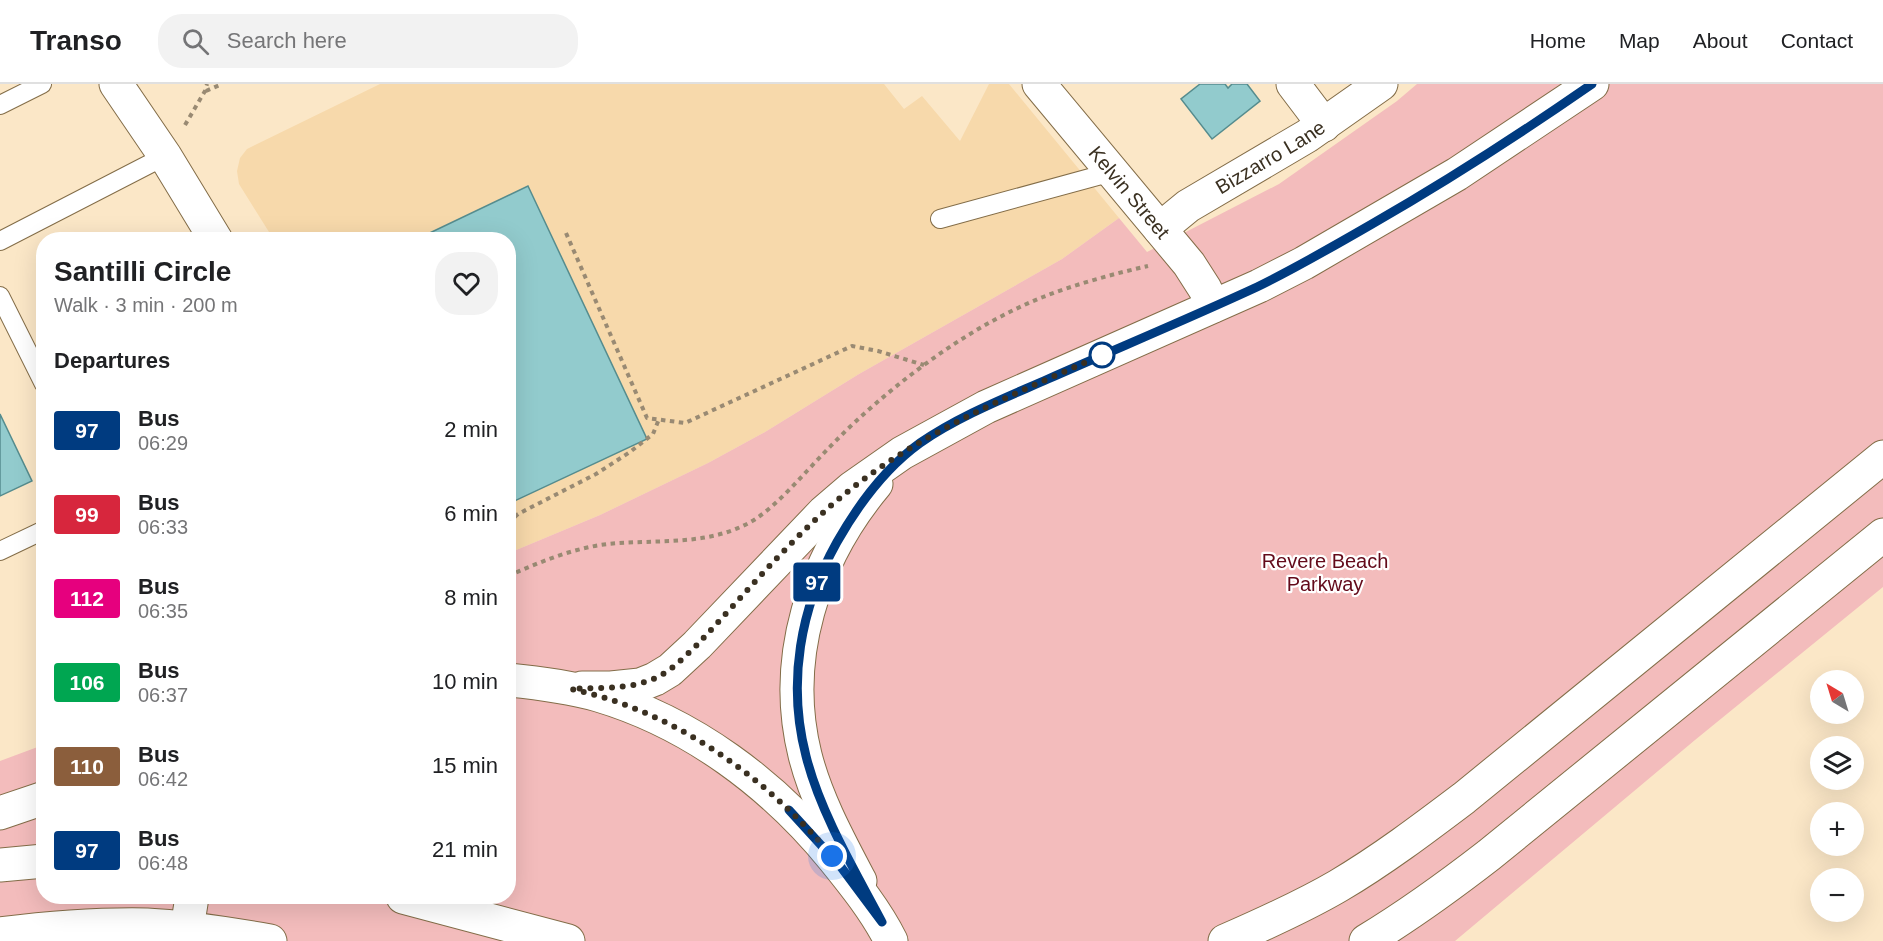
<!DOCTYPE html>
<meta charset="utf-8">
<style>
:root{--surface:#fff;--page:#f2f2f2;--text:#202124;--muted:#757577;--line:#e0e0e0}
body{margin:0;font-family:Arial,sans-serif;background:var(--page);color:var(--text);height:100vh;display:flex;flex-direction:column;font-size:22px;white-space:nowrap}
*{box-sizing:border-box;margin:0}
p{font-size:20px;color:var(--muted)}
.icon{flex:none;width:33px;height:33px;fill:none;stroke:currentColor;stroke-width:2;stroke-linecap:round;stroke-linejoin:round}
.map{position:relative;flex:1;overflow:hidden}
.sheet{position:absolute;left:36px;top:148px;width:480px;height:672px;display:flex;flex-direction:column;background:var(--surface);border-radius:24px;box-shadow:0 6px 24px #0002}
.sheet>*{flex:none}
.badge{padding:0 12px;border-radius:4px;font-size:21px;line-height:39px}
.needle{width:39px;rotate:322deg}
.fabs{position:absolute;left:1810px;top:586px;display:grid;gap:12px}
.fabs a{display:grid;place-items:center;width:54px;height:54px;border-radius:50%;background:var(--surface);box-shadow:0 6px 24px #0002;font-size:30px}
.you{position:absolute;width:30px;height:30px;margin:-15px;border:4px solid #fff;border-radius:50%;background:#1a73e8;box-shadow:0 0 0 9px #1a73e833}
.map>.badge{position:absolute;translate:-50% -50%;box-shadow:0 0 0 3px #fff}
h2{padding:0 18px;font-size:22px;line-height:54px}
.round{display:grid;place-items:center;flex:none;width:63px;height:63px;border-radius:24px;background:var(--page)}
.overview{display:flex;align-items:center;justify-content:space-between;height:102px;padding:0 18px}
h1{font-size:28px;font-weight:800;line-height:45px}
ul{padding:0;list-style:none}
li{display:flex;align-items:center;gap:18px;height:84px;padding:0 18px}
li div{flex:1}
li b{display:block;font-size:22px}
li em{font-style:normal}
li .badge{min-width:66px;font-weight:700;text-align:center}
header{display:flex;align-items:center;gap:36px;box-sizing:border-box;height:84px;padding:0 30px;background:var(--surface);border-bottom:2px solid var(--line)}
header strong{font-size:28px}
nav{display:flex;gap:33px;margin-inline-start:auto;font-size:21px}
.search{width:420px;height:54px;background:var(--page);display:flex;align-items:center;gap:15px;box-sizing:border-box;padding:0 21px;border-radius:24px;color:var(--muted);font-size:22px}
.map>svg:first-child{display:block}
</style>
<header>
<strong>Transo</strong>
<div class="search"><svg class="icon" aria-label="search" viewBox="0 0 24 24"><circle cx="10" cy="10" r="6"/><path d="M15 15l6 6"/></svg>Search here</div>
<nav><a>Home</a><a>Map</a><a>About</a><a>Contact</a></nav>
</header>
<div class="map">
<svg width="1883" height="857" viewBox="0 0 1883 857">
<rect width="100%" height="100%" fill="#fbe7c7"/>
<path fill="#f7d9ab" d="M 380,0 L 884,0 L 904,25 L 922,12 L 960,57 L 989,0 L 1009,0 L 1119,134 L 1062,175 L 859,290 L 765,348 L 708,379 L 600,431 L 509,469 L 508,156 L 274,156 L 239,100 L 237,87 L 240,74 L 247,65 Z"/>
<path fill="#f3bcbc" d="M 1417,0 L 1883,0 L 1883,503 L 1695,656 L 1455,857 L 0,857 L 0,677 L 43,661 L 44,813 L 508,813 L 509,469 L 600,431 L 708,379 L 765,348 L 859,290 L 1062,175 L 1119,134 L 1147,168 L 1279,100 L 1397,17 Z"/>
<path fill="#92cbcd" stroke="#558c8e" stroke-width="1.5" d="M 1200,0 L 1225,0 L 1228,4 L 1232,0 L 1247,0 L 1260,17 L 1212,55 L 1181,15 Z
M 528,102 L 647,355 L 508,420 L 508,156 L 415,156 Z
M 0,330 L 32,397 L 0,412 Z
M 0,330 L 32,397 L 0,412 Z"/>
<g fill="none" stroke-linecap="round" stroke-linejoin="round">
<g stroke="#836d48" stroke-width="20">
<path id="service" d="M 0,21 L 42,0
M 940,135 L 1112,88
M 0,157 L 165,72
M 0,212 L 44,300
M 0,467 L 44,446"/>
</g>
<g stroke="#836d48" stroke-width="35">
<g id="minor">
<path id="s1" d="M 1039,0 L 1189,180 L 1205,205 L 1213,222"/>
<path d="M 1293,0 L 1324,41"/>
<path id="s2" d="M 1160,145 L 1188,122 L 1307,52 L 1381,0"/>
<path d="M 582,604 L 611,604 L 640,601 L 655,595 L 670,586 L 697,561 L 824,428 L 852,404 L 902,369 L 986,323 L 1259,202 L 1304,179 L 1457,90 L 1592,0"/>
<path d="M 860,797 C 839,757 816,715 805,671 C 781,575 813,475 876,400"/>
</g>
</g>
<g stroke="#836d48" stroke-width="35">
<path id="secondary" d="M 116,0 L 165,72 L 216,156"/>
</g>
<g stroke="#836d48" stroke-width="35">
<path id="primary" d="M 508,596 C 539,599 569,603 598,611 C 692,639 773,700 834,775 C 855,801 876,827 891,857
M 185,857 L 192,813"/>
</g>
<g stroke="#836d48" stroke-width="35">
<path id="trunk" d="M 0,729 L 44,714
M 0,781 L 44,777
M 403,813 L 568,857
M 0,850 C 48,844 98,840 147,841 C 188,843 230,850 270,857
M 1225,857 C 1264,840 1302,823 1338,802 C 1382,776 1423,745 1464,714 L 1883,373
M 1366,857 C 1409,831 1449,802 1489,771 L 1883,451"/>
</g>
<path stroke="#998a73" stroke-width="4" stroke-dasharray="4.5 4.5" stroke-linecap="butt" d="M 206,7 L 222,0
M 185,41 L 205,7 L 207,0
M 566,149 L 647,334 L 685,339 L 852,262 L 878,267 L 924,281
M 508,439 L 518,430 L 596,390 L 630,368 L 653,350 L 659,335
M 508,492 C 540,478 573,464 608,460 C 657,455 709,463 754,436 C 774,423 791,404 807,387 C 823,370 838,354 855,338 C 908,289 975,240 1043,213 C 1076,200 1113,190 1148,182"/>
<use href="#service" stroke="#fff" stroke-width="18"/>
<use href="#minor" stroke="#fff" stroke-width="33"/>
<use href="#secondary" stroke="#fff" stroke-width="33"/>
<use href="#primary" stroke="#fff" stroke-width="33"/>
<use href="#trunk" stroke="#fff" stroke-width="33"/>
</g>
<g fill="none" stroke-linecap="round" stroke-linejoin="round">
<g stroke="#fff" stroke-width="14">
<path id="line" d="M 789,726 L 841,783 L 882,838 C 855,787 820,728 806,672 C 787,599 800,524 837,458 C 858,421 884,385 920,359 C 959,332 1005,314 1048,295 C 1118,264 1188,235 1257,203 C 1296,184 1334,162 1372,140 C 1447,97 1520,50 1592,0"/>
</g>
<use href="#line" stroke="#003b80" stroke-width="9"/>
<path stroke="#3a3021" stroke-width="6" stroke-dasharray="0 10.8" d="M 832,772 C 765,692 674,627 571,605 C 606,603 640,607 669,586 C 679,579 688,569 697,561 C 746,509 795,449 851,405 C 927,345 1018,308 1105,270 L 1102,271"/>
</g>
<circle fill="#fff" stroke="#003b80" stroke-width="3" cx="1102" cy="271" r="12"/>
<g text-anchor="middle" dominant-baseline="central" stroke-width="4.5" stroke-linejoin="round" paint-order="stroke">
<g font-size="20" fill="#3a3021" stroke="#fff">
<text stroke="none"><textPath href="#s2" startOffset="132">Bizzarro Lane</textPath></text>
<text stroke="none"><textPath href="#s1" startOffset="141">Kelvin Street</textPath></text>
</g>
<g font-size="20" fill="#630a1a" stroke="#fff">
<text x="1325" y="477">Revere Beach<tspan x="1325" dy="23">Parkway</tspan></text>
</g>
</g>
</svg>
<div class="fabs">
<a><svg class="needle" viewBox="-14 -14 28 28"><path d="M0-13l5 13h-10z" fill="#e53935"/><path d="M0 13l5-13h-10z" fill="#757577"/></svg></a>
<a><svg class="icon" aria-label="layers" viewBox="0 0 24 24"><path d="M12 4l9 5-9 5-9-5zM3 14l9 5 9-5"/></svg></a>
<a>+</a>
<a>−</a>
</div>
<div class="you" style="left:832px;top:772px"></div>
<b class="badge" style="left:817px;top:498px;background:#003b80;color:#fff">97</b>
<section class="sheet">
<div class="overview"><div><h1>Santilli Circle</h1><p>Walk · 3 min · 200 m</p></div><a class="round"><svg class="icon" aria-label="heart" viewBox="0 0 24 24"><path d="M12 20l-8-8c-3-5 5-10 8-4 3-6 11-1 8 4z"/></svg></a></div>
<h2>Departures</h2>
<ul>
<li><span class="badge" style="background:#003b80;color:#fff">97</span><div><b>Bus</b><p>06:29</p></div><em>2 min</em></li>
<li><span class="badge" style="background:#d7263d;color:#fff">99</span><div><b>Bus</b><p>06:33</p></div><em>6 min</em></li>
<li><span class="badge" style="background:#e6007e;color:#fff">112</span><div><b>Bus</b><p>06:35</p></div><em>8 min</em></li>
<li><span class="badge" style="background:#00a651;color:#fff">106</span><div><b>Bus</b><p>06:37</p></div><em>10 min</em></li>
<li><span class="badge" style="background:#8b5e3c;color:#fff">110</span><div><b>Bus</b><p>06:42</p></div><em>15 min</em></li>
<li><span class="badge" style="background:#003b80;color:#fff">97</span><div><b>Bus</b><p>06:48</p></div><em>21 min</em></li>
</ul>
</section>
</div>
